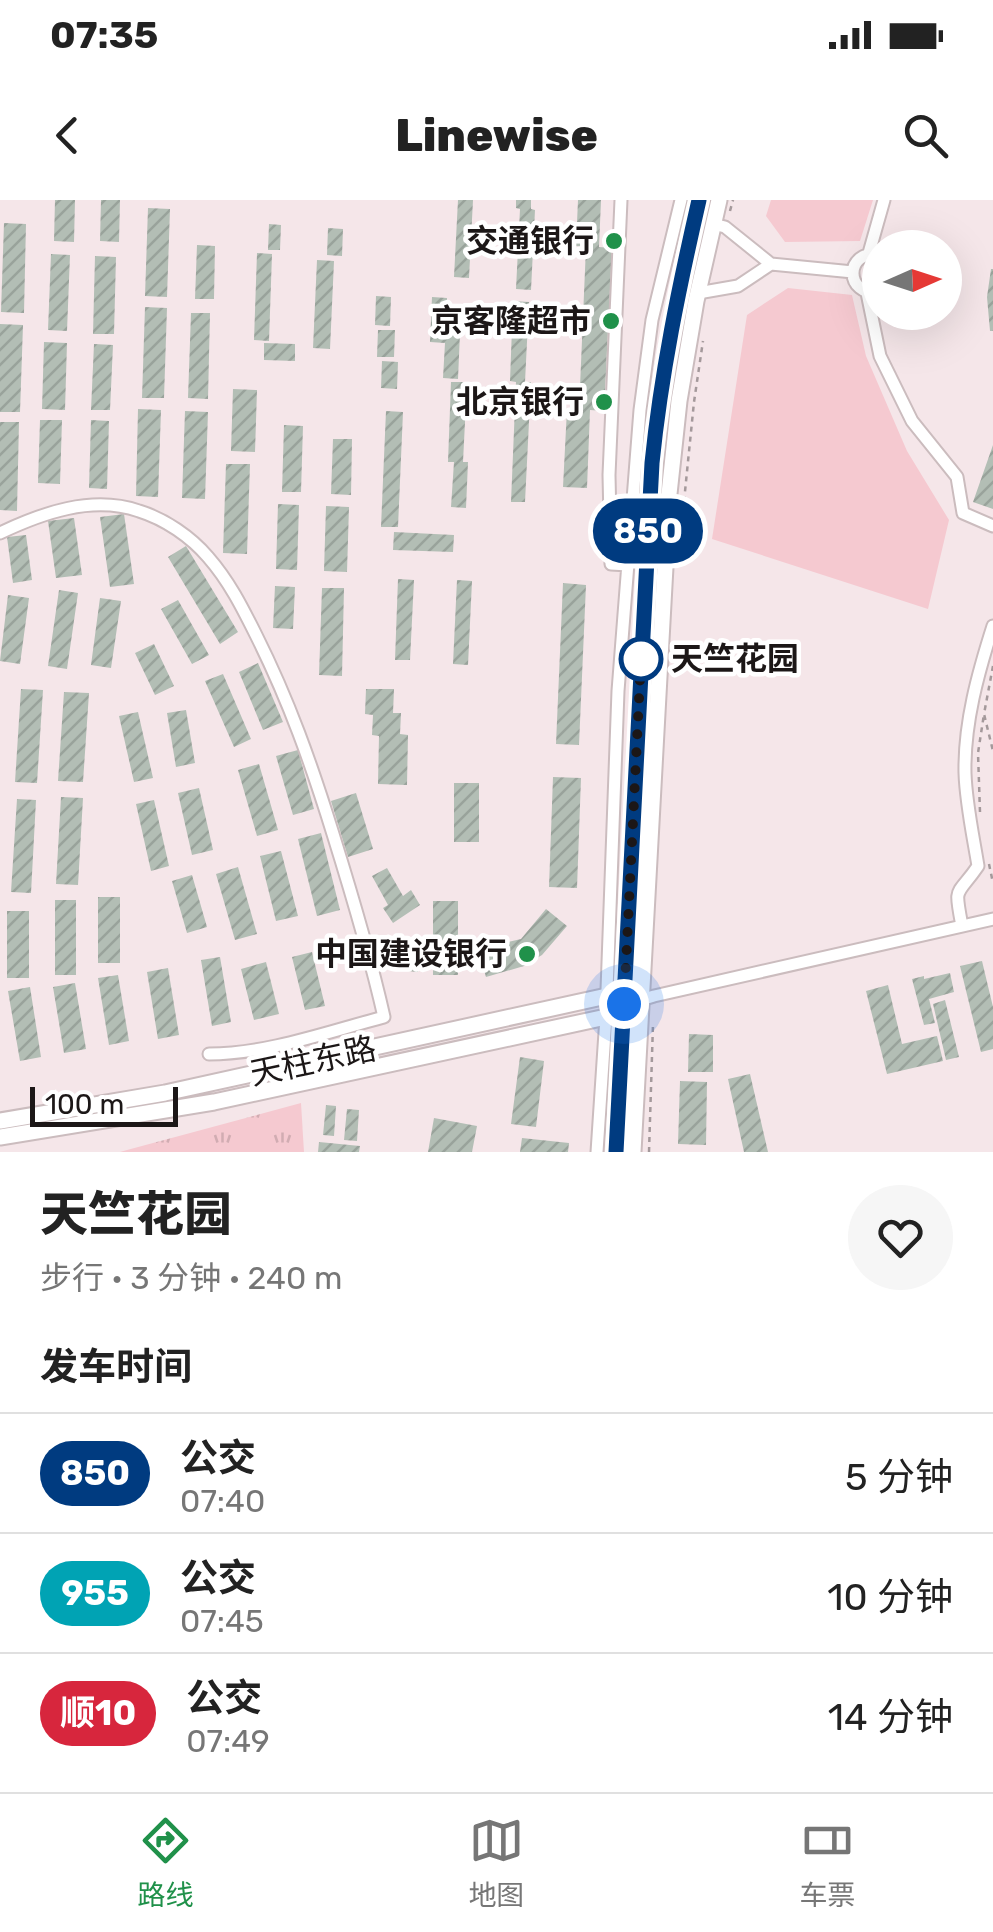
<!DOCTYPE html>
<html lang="zh">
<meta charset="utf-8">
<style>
:root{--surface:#fff;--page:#f6f6f6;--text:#222;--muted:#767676;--line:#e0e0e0;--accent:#20914a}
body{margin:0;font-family:Rubik,"Noto Sans SC",sans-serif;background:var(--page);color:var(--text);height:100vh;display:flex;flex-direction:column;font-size:38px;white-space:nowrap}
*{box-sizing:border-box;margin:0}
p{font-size:32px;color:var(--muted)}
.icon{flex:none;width:55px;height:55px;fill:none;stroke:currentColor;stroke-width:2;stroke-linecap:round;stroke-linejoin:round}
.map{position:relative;height:952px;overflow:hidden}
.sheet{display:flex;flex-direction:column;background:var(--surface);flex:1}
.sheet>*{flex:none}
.badge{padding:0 20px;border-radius:32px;font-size:35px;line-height:65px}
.needle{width:65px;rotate:87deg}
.fabs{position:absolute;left:862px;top:30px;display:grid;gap:20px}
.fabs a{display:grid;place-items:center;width:100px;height:100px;border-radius:50%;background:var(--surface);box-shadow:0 10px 40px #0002;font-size:50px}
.scale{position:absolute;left:30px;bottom:25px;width:148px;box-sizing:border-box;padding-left:10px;border:5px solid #1c1717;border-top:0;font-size:28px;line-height:35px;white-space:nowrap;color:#1c1717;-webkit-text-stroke:8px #fff;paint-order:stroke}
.you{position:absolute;width:50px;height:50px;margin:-25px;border:8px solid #fff;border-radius:50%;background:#1a73e8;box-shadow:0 0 0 15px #1a73e833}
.map>.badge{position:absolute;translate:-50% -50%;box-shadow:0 0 0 5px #fff}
h2{padding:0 40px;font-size:38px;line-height:90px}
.round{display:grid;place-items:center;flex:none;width:105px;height:105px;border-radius:52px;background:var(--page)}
.head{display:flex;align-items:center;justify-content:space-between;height:170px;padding:0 40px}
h1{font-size:48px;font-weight:800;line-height:75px}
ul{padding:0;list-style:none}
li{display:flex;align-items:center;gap:30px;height:120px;padding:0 40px;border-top:2px solid var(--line)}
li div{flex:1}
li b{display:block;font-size:38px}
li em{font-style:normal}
li .badge{min-width:110px;font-weight:700;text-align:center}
.status{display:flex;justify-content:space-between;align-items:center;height:70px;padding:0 50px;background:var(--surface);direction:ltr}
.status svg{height:28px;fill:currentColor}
header{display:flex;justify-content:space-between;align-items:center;height:130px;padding:0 40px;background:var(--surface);font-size:45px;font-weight:800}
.menu{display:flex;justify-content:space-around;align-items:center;height:140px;border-top:2px solid var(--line);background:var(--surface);font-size:28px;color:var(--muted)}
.menu a{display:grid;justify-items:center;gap:5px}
.menu .on{color:var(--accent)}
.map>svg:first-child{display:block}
</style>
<div class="status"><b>07:35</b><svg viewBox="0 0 49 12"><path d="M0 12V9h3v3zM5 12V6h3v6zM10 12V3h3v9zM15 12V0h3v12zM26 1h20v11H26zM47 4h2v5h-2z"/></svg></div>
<header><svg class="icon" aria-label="back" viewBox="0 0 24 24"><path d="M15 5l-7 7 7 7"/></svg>Linewise<svg class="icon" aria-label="search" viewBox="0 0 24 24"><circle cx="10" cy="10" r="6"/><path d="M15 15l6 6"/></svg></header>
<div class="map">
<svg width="993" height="952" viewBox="0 0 993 952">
<defs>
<pattern id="park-tufts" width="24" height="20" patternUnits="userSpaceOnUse" patternTransform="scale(2.5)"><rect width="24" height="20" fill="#f5c9d0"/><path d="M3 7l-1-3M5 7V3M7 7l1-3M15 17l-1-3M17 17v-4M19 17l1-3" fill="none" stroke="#d1acb2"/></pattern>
<pattern id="building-hatch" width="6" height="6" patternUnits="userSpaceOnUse" patternTransform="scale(2.5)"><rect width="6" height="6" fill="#b3beb5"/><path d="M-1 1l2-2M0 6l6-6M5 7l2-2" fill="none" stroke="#99a39b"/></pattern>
</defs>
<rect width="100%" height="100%" fill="#f5e6e9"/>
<path fill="#f5c9d0" d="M 771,0 L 873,0 L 860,41 L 785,42 L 766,16 Z
M 788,88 L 852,95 L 866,156 L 907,251 L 949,320 L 928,409 L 712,339 L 747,115 Z"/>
<path fill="url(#park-tufts)" d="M 301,903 L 304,952 L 120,952 L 127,950 Z"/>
<path fill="url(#building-hatch)" d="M 55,0 L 75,0 L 74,42 L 54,41 Z
M 101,0 L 120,0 L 119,42 L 100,41 Z
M 458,0 L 473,0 L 469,78 L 454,77 Z
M 516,0 L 531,0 L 531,9 L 535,10 L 531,90 L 516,89 L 520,9 L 516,8 Z
M 578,0 L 601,0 L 599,47 L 612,48 L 604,211 L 590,210 L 587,288 L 563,287 L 567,209 L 579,210 L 586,47 L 576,46 Z
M 148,8 L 170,9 L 167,97 L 145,96 Z
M 4,23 L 26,24 L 24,113 L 1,112 Z
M 269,24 L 281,25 L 280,50 L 268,50 Z
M 328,28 L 343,29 L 342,56 L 327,55 Z
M 197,45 L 215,46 L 214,99 L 195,99 Z
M 257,53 L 272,54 L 269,141 L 254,140 Z
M 51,54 L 70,55 L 67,131 L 48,130 Z
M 95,56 L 116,57 L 114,134 L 93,134 Z
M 317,60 L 334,61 L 330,149 L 313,148 Z
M 991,69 L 993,69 L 993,131 L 990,131 L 987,97 Z
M 376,96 L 391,97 L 390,126 L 375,125 Z
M 432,97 L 447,98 L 445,133 L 460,133 L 458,179 L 443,178 L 445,143 L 430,142 Z
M 513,101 L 529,102 L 525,182 L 531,182 L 525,302 L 511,302 L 516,182 L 510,181 Z
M 145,107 L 167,108 L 164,198 L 142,198 Z
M 191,113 L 210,113 L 208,199 L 188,198 Z
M 0,124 L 23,125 L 20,212 L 0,212 Z
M 378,130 L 395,130 L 394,157 L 377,157 Z
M 44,142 L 67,143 L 65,210 L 42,209 Z
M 264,143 L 295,144 L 295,161 L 264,160 Z
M 94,144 L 113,145 L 110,210 L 91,210 Z
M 382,161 L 398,162 L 397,189 L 381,188 Z
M 451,182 L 467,182 L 463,262 L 468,262 L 466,308 L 451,307 L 454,262 L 448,262 Z
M 233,189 L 257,190 L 255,252 L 231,251 Z
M 138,209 L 161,210 L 158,297 L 136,296 Z
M 185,211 L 208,212 L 205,299 L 182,298 Z
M 386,211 L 403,212 L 398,327 L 381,327 Z
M 40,220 L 62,220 L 60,284 L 38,283 Z
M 91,220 L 109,221 L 107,289 L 89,288 Z
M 0,222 L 19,222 L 17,311 L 0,310 Z
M 284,225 L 303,226 L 301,292 L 282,292 Z
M 333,239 L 352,239 L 351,295 L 331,294 Z
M 993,245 L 993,309 L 973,302 Z
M 226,264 L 250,264 L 247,354 L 223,353 Z
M 278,304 L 299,305 L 297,370 L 276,369 Z
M 326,306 L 349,307 L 347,372 L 324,371 Z
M 124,314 L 134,384 L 110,387 L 100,317 Z
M 74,318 L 82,375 L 56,378 L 48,321 Z
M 394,332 L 454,335 L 453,352 L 393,350 Z
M 26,335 L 32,380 L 13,383 L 7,337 Z
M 186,346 L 238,432 L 220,444 L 168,357 Z
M 398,379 L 414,380 L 410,460 L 395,460 Z
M 457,380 L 472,381 L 468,465 L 453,464 Z
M 563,383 L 586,385 L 579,545 L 556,544 Z
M 275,386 L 295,387 L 293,429 L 273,428 Z
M 322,388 L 344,388 L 342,476 L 319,475 Z
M 59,390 L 78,393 L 67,469 L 48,466 Z
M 8,395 L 29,398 L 20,464 L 0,461 Z
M 100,398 L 121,401 L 111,468 L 91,465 Z
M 178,400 L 209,455 L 192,464 L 161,409 Z
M 154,444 L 174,486 L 155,495 L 135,453 Z
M 258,463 L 283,522 L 263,530 L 239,472 Z
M 223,474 L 251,539 L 234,547 L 205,481 Z
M 21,489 L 43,490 L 37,583 L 15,582 Z
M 366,489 L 394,489 L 393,513 L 401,513 L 400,534 L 408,535 L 407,585 L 378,584 L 379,536 L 372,535 L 373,515 L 365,514 Z
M 64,492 L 89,493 L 83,582 L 58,581 Z
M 186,510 L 195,563 L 176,567 L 167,513 Z
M 138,512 L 153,578 L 134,582 L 119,516 Z
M 298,550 L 314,609 L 293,615 L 276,556 Z
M 259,564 L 278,630 L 257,636 L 238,570 Z
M 553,577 L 581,578 L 577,688 L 549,687 Z
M 454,583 L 479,583 L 479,642 L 454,642 Z
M 199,588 L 213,650 L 192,655 L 178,593 Z
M 356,593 L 373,649 L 348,657 L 331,601 Z
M 61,597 L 83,598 L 78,685 L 56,684 Z
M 17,599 L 36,600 L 31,693 L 11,692 Z
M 154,600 L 169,666 L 151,671 L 136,604 Z
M 321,633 L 340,710 L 317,716 L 298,639 Z
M 281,651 L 298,716 L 276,721 L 260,656 Z
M 238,667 L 257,734 L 235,740 L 216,674 Z
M 387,668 L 403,696 L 411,690 L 420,705 L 393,723 L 383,708 L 388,705 L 372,676 Z
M 192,675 L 207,727 L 187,733 L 172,681 Z
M 98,697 L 120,697 L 120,763 L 98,763 Z
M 55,700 L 76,700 L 76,775 L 55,775 Z
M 433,701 L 458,701 L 458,775 L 433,775 Z
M 546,709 L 567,726 L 542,755 L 524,766 L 486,777 L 478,749 L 521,739 Z
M 7,711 L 29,711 L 29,778 L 7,778 Z
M 398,741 L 419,742 L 418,772 L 397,770 Z
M 312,752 L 325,806 L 305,810 L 292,757 Z
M 220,757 L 231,822 L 212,826 L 201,760 Z
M 982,761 L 993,807 L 993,849 L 981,852 L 960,766 Z
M 266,762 L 279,814 L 254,820 L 241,769 Z
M 168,768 L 179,835 L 158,839 L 147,772 Z
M 950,773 L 954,792 L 929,799 L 935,823 L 924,825 L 912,779 L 924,776 L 924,779 Z
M 118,775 L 129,841 L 109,845 L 98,778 Z
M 75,783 L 86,849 L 64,853 L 53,787 Z
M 888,785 L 902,844 L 937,836 L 943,861 L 887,874 L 866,791 Z
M 30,787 L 41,857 L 20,861 L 8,791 Z
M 945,800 L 959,857 L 946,860 L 933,804 Z
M 689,834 L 713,835 L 713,872 L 688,872 Z
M 520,857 L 544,861 L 536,927 L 511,924 Z
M 750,874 L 768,952 L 744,952 L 728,879 Z
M 680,881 L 707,882 L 706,945 L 678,944 Z
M 326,905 L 336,906 L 334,936 L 323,935 Z
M 347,909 L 359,910 L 357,941 L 344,940 Z
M 434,918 L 477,926 L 472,952 L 428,952 Z
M 522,938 L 569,943 L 568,952 L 520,952 Z
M 319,942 L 360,946 L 359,952 L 318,952 Z"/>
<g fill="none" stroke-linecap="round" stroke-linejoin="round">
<g stroke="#cbbcbe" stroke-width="15">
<path id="minor" d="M 621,0 L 609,275 L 611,364 L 628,365
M 869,53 L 884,0
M 880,54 C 844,50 844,96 880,93
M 771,64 L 853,72
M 698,93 L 738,86 L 771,64 L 725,27 L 713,24
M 867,93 L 880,156 L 912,221 L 957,277 L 963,313 L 993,326
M 0,333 C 42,313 92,295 139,311 C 165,319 191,337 208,357 C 229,381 242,407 256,435 C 289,501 311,563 333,634 C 352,695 370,755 384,817 C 327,832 267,854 209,854
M 962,726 C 954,684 956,698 978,666 C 973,635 966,604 965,573 C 964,523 978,473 993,426
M 606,817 L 624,805 L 654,796 L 993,719
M 597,952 L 606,817 L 618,491 L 640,210 L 652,120 L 681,0"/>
</g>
<g stroke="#cbbcbe" stroke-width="19">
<path id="major" d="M 0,921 L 165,893 L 625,792
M 0,937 L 214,902 L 606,817
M 616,952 L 650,295 L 658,198 L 676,101 L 699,0
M 633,952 L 669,294 L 679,201 L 696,101 L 719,0"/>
</g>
<path stroke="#a4999b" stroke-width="2.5" stroke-dasharray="5 5" stroke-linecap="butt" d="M 730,11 L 733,0
M 680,341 L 694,202 L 703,141
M 993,466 L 984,514 L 993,551
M 980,612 L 978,553 L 984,514
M 989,664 L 993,683
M 649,952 L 653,824"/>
<use href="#minor" stroke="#fff" stroke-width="11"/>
<use href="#major" stroke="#fff" stroke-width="15"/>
</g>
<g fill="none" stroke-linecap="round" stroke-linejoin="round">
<g stroke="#fff" stroke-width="22">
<path id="line" d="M 616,952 L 652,263 C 661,174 679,87 699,0"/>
</g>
<use href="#line" stroke="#003b80" stroke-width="15"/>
<path stroke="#1c1717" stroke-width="10" stroke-dasharray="0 18" d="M 624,804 L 641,459"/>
</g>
<g fill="#20914a" stroke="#fff" stroke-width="4">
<circle cx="614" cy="41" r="10"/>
<circle cx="611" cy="121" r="10"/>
<circle cx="604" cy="202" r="10"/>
<circle cx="527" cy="754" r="10"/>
</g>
<circle fill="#fff" stroke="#003b80" stroke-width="5" cx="641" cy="459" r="20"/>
<g text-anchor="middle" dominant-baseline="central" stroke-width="9" stroke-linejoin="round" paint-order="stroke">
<g font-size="32" font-weight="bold" fill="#1c1717" stroke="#fff" text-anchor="end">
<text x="594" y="41">交通银行</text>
<text x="591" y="121">京客隆超市</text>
<text x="584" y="202">北京银行</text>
<text x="507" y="754">中国建设银行</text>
</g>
<g font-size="32" font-weight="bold" fill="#1c1717" stroke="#fff" text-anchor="start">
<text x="671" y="459">天竺花园</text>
</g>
<g font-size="32" fill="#1c1717" stroke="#fff">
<text transform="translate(313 861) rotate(-12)">天柱东路</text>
</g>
</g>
</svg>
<div class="fabs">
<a><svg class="needle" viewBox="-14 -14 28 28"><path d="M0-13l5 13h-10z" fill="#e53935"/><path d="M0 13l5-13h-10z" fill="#767676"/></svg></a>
</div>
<div class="scale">100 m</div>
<div class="you" style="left:624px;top:804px"></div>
<b class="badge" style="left:648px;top:331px;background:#003b80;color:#fff">850</b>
</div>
<section class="sheet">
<div class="head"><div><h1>天竺花园</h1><p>步行 · 3 分钟 · 240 m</p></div><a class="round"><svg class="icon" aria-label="heart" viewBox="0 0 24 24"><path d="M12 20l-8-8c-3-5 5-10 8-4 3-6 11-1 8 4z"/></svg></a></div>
<h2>发车时间</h2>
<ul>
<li><span class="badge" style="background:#003b80;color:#fff">850</span><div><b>公交</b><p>07:40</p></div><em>5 分钟</em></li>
<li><span class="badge" style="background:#00a3b4;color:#fff">955</span><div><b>公交</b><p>07:45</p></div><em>10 分钟</em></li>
<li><span class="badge" style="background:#d7263d;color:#fff">顺10</span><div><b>公交</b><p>07:49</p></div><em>14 分钟</em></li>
</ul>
</section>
<nav class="menu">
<a class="on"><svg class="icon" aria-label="directions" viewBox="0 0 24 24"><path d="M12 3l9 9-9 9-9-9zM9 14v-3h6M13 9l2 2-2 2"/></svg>路线</a>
<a><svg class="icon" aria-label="map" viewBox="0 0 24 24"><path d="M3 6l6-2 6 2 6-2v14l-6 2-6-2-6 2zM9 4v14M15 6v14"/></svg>地图</a>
<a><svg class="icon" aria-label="tickets" viewBox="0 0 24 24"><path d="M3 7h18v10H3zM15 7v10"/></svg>车票</a>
</nav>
